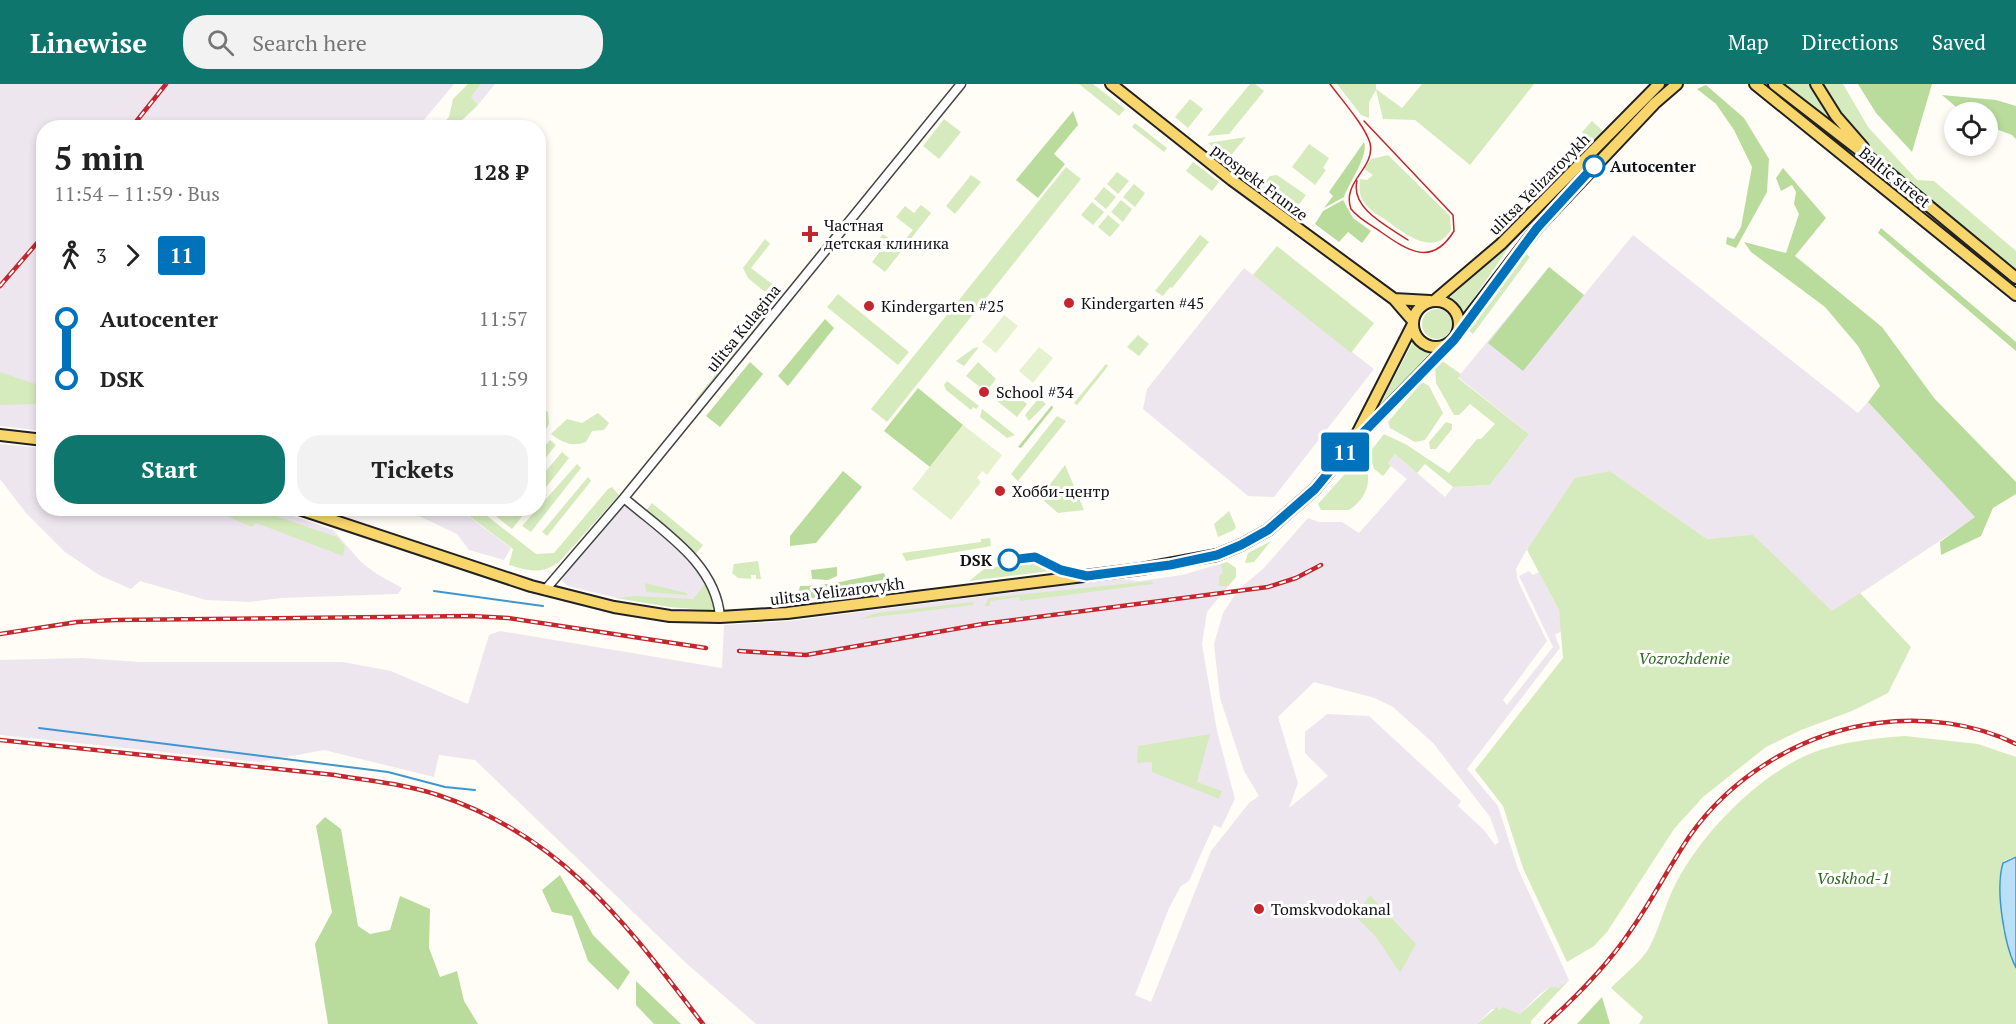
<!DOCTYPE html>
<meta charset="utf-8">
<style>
:root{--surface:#fff;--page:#f2f2f2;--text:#222;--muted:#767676;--accent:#0f766e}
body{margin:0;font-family:"PT Serif",serif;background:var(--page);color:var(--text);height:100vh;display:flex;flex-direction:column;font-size:22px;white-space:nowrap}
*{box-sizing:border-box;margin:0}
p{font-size:20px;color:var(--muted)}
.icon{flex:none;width:33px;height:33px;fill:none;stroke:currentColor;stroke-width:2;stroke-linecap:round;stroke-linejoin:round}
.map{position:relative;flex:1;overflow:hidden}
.details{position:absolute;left:36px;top:36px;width:510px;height:396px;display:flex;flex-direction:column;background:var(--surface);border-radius:24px;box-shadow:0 3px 9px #0003}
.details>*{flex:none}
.badge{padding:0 12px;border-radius:4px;font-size:21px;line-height:39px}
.buttons{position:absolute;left:1944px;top:18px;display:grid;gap:12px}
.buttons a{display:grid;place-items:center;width:54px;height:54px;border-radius:50%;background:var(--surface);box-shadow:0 3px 9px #0003;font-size:30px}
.map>.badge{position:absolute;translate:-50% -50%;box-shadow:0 0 0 3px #fff}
.legs{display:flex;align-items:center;gap:9px;height:66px;padding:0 18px;font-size:20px}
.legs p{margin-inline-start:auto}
.headline{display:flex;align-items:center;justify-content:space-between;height:102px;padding:0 18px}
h1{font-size:33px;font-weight:600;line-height:45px}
.action{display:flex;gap:12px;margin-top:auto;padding:12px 18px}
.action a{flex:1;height:69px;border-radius:24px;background:var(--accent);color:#fff;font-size:24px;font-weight:600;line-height:69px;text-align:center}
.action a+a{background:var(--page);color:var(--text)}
ul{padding:0 18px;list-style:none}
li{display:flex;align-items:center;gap:21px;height:60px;font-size:22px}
li i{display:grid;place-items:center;width:9px;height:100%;margin:0 8px;background:currentColor}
li i::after{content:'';width:15px;height:15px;margin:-8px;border:4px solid;border-radius:50%;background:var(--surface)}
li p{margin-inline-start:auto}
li:first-child i{background:linear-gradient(#0000 50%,currentColor 0)}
li:last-child i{background:linear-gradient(currentColor 50%,#0000 0)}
header{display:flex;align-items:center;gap:36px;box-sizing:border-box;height:84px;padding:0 30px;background:var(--accent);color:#fff}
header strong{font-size:28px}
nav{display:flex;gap:33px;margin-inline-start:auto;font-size:21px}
.search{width:420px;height:54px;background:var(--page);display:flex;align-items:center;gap:15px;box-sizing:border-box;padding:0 21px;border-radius:24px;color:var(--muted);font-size:22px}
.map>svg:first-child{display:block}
</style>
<header>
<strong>Linewise</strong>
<div class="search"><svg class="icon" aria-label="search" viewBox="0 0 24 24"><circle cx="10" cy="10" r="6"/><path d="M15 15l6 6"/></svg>Search here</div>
<nav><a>Map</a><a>Directions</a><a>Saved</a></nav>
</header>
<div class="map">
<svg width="2016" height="940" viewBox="0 0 2016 940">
<rect width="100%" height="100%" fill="#fffdf5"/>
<path fill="#eee6ef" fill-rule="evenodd" d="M 0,0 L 454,0 L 418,43 L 44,44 L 43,347 L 0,342 Z
M 481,0 L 495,0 L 478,21 L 470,13 Z
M 1633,151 L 1858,329 L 1868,318 L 1976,433 L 1832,528 L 1753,452 L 1707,455 L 1610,387 L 1527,465 L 1516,485 L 1518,497 L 1547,557 L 1503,616 L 1507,621 L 1553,563 L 1519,492 L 1529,487 L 1533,491 L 1539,488 L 1559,526 L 1562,547 L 1555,551 L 1560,564 L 1467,685 L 1498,722 L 1518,785 L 1569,896 L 1559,905 L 1550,903 L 1540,910 L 1520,930 L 1503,923 L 1499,926 L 1492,925 L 1477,940 L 756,940 L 686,879 L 475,676 L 439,671 L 434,693 L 324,666 L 259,678 L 0,651 L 0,576 L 83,574 L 140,578 L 343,578 L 391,587 L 468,620 L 489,551 L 500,547 L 722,584 L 724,541 L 789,537 L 1118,495 L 1140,497 L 1182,491 L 1227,478 L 1236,484 L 1236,493 L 1207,528 L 1202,560 L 1217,647 L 1235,715 L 1221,744 L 1214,741 L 1189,797 L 1181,802 L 1169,824 L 1135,911 L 1151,918 L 1211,767 L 1249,719 L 1259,712 L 1244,687 L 1220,614 L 1214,560 L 1223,529 L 1239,505 L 1263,485 L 1308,434 L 1319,438 L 1342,438 L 1359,449 L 1407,395 L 1387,379 L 1395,370 L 1445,413 L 1453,403 L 1490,401 L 1529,350 L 1458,293 L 1549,183 L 1584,211 ZM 1314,598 L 1375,614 L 1393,623 L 1434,660 L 1490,733 L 1499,758 L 1495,761 L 1484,746 L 1458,722 L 1461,717 L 1369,632 L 1327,630 L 1305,648 L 1305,669 L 1328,692 L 1289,724 L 1298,699 L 1278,633 Z
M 1244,184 L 1374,285 L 1274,413 L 1248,412 L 1143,325 L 1147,305 Z
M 0,360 L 43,364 L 44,424 L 273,425 L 333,446 L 361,478 L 377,490 L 402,504 L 398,510 L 281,514 L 250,518 L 206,516 L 140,497 L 131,505 L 99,491 L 65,468 L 26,429 L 0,395 Z
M 628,422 L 696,481 L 710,500 L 711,526 L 670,523 L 616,514 L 568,502 L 562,497 L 563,490 L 622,423 Z
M 404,425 L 459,425 L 511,464 L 504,476 L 469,466 L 457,450 Z"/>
<path fill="#d5ebbd" d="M 468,0 L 481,0 L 471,13 L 478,21 L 455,43 L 440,43 L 449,33 L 453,15 Z
M 1079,0 L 1093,0 L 1125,25 L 1119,32 Z
M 1250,0 L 1255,0 L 1264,7 L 1229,50 L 1207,52 Z
M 1337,0 L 1376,0 L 1376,5 L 1402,24 L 1422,0 L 1534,0 L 1470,81 L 1415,36 L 1383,35 L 1376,6 L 1369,18 L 1369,34 L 1361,31 Z
M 1784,0 L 1811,0 L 1844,52 L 1813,27 L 1816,25 Z
M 1818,0 L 1843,0 L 1868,43 L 1917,96 L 1934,97 L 2016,167 L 2016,189 L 1891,87 L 1854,53 Z
M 1190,15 L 1203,25 L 1188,44 L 1175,33 Z
M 944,35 L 961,48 L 939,75 L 923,62 Z
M 1592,37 L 1602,46 L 1603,51 L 1587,71 L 1568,83 L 1561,81 L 1529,119 L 1529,115 L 1565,70 L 1571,71 L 1587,53 L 1582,48 Z
M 1135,39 L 1167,64 L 1164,68 L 1132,43 Z
M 1246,53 L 1228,75 L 1208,59 Z
M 1309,60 L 1329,74 L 1323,84 L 1326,86 L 1315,101 L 1292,83 Z
M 1388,71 L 1450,132 L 1451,146 C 1434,174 1404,149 1386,136 C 1378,131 1369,126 1364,118 C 1359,111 1359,103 1360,95 L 1367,96 L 1373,91 L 1364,85 L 1371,75 Z
M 1193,78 L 1219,98 L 1212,107 L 1186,87 Z
M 1234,82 L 1252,96 L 1248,102 L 1229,88 Z
M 1066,83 L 1081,95 L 887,338 L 871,325 Z
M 1117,88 L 1129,97 L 1118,110 L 1107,100 Z
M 971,91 L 981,98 L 955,130 L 946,122 Z
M 1277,91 L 1306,111 L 1295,126 L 1261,102 L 1270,92 Z
M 1134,100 L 1145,109 L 1135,123 L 1123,113 Z
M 1104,103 L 1116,113 L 1106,125 L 1094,115 Z
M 1121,116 L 1132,125 L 1123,138 L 1111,128 Z
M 1092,118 L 1104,128 L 1093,141 L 1081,131 Z
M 921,121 L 931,129 L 885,188 L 872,178 L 884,162 L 878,156 L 883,150 L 890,155 L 885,162 L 894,169 L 913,146 L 896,133 L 905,122 L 914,129 Z
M 1108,131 L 1120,141 L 1110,153 L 1098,143 Z
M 1200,151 L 1209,158 L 1172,204 L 1170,203 L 1163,212 L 1155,207 Z
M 765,155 L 770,160 L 751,184 L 772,200 L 765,208 L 748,194 L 743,184 Z
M 1513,157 L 1463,230 L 1458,221 L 1448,215 Z
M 1277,162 L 1374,239 L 1351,269 L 1253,191 Z
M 1523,168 L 1530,173 L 1473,250 L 1468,246 L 1470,241 Z
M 838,210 L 909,268 L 898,281 L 827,223 Z
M 769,224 L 771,225 L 696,317 L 695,316 Z
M1422 240a15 15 0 1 1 30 0a15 15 0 1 1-30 0Z
M 1138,251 L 1149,260 L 1139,272 L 1127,263 Z
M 1413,258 L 1430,269 L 1376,328 Z
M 979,263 L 964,282 L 956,277 L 974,264 Z
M 1442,277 L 1461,290 L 1458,294 L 1529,350 L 1490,401 L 1453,403 L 1425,380 L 1417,389 L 1395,370 L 1388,379 L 1391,382 L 1383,392 L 1374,385 L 1369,369 L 1384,350 L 1407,361 L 1449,389 L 1477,355 L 1481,355 L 1495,340 L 1470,320 L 1459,331 L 1454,331 L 1436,299 L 1435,284 Z
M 978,278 L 996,295 L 986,308 L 966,292 Z
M 1106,280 L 1108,282 L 1077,321 L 1074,319 Z
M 0,288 L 35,300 L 43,311 L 40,320 L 0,321 Z
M 947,297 L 979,322 L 976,325 L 973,323 L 971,326 L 946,306 L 944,301 Z
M 1422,298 L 1429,302 L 1443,329 L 1425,356 L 1415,358 L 1390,344 L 1388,338 Z
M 1005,303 L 1027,320 L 1017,333 L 996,316 Z
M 1039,314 L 1046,320 L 1029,337 L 1025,331 Z
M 543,325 L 548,328 L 549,340 L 545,347 L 539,342 L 539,331 Z
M 982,325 L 1015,351 L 1007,354 L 980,333 Z
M 598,329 L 609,339 L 604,346 L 592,347 L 586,358 C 572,363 563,359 551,350 L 567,335 L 582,339 Z
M 1057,332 L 1066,337 L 1018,397 L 1011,390 Z
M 1446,338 L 1452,340 L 1452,345 L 1436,365 L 1430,365 L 1429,358 Z
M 550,356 L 556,361 L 539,382 L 539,369 Z
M 562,368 L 569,374 L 539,412 L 539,395 Z
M 1360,373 C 1375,392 1368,414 1349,426 L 1321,426 L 1318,420 Z
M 577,380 L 581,384 L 531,448 L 522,442 Z
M 1065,381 L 1084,426 L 1058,429 L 1044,417 L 1044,408 Z
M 1610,387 L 1707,455 L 1753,451 L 1832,527 L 1860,509 L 1911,563 L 1888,609 L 1852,627 L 1801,646 L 1766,663 L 1703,713 L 1674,745 L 1607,848 L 1594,862 L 1567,878 L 1523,784 L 1503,722 L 1475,686 L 1563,574 L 1559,526 L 1527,466 L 1575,394 Z
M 588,393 L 591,397 L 547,452 L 542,448 Z
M 612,403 L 619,411 L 560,477 C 542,491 530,487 509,481 L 513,465 L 460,425 L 478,425 L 536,470 L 554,469 L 608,405 Z
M 652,419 L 703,461 L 695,471 L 645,428 Z
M 211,425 L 255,425 L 337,453 L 345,462 L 343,472 L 256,439 L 252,443 Z
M 487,425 L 528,425 L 512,445 Z
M 1229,427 L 1236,443 L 1234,446 L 1218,453 L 1214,440 Z
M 990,454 L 991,462 L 906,477 L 902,469 L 981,458 L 981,455 Z
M 1271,457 L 1254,478 L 1245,479 L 1248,469 Z
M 758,477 L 761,495 L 756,495 L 756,491 L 751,491 L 751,495 L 738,494 L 732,489 L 734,480 Z
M 1032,477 L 1051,487 L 969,497 L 984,485 Z
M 1227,478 L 1236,484 L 1236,493 L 1228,502 L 1219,502 L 1219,492 L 1223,489 L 1221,480 Z
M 1152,497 L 1153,500 L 1020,517 L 1019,513 L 990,517 L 990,522 L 985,522 L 988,514 Z
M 645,499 L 687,509 L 687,511 L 646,508 Z
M 705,500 L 710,500 L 715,522 L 711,526 L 670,523 L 616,514 L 636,512 L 693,515 Z
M 973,518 L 973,521 L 860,535 L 876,529 Z
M 1210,650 L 1197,698 L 1222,707 L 1219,715 L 1152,688 L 1152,678 L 1137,679 L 1138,662 Z
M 1905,652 L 1978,660 L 2016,673 L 2016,772 L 2004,777 L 1999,796 L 2003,846 L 2016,884 L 2016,940 L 1639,940 L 1643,933 L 1611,904 C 1623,891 1644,876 1651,860 C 1661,840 1666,817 1677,797 C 1704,746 1764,685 1820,666 C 1848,657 1877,654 1905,652 Z
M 1370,811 L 1416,860 L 1400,889 L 1376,853 L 1353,830 L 1360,825 Z
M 1569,896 L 1531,937 L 1531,940 L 1477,940 L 1497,923 L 1499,926 L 1503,923 L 1520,930 L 1550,903 L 1559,904 Z"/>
<path fill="#b9dc9c" d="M 1858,0 L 1932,0 L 1912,68 L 1876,29 Z
M 1706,1 L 1744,34 L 1769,75 L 1767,108 L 1736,164 L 1726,160 L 1727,153 L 1734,155 L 1741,143 L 1752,83 L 1734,46 L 1716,20 L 1697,5 Z
M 1942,11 L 1996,16 L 2016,22 L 2016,55 L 2012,51 L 1988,42 L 1988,28 L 1962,28 Z
M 1073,27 L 1078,41 L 1054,70 L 1065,80 L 1038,114 L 1016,96 Z
M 1364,58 C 1369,71 1349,99 1344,113 L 1324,124 L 1333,112 L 1329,108 Z
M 1783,84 L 1826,134 L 1795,172 L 1882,243 L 1934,314 L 2016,398 L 2016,410 L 1993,424 L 1981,452 L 1941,471 L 1940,458 L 1975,433 L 1868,318 L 1880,302 L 1858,262 L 1825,223 L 1751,168 L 1744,158 L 1786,169 L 1799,130 L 1794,120 L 1796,108 L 1792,101 L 1781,107 L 1776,94 Z
M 1343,116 L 1353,134 L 1371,147 L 1362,159 L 1348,148 L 1339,158 L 1315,140 L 1323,127 Z
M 1881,144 L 2016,258 L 2016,267 L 1878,149 Z
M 1549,183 L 1584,211 L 1523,287 L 1488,259 Z
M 825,235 L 834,244 L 788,302 L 778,292 Z
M 750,278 L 763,290 L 720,343 L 706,332 Z
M 918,304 L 963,341 L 930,383 L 884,347 Z
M 1052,321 L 1053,324 L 1021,364 L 1018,363 Z
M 843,387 L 862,403 L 816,459 L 790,462 L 790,452 Z
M 837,483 L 837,492 L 828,496 L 812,495 L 811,486 Z
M 884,489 L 887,497 L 884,506 L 797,516 L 800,502 C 829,502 856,494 884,489 Z
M 325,733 L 341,745 L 358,842 L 370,850 L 390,846 L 400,812 L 430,825 L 429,864 L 440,893 L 457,887 L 464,917 L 478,940 L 328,940 L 315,860 L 332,828 L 316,742 Z
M 560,791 L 593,851 L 630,888 L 618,906 L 588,877 L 572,832 L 552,828 L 542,806 Z
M 636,897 L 681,940 L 654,940 L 636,921 Z
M 1602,913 L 1610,940 L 1577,940 Z"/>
<path fill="#e6f2cf" d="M 1004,231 L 1018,242 L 996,269 L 982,258 Z
M 1039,263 L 1053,274 L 1033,299 L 1019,287 Z
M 963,341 L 1002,371 L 987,391 L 982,387 L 977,394 L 981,398 L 951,436 L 912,405 Z"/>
<path fill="#b9e0f7" stroke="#3f96cf" stroke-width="1.5" d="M 2016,773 L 2016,884 C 2004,860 1995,805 2003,779 Z"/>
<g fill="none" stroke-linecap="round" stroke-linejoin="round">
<path stroke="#3f96cf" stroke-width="2" d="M 434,507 L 543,522
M 39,644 L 388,688 L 445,703 L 475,706"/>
<g stroke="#444" stroke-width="11">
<path id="minor" d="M 624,414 C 662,447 716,479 720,533
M 545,506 L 624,414 L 961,0"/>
</g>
<g stroke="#222" stroke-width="14">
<path id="major" d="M 1111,0 L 1232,96 L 1394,215 L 1413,237
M 1755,0 L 2016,211
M 1774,0 L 1884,85 L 2016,194
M 1816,0 L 1836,32 L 1863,63
M 1394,215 L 1430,217
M1413 240a23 23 0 1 1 46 0a23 23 0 1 1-46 0Z
M 1434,217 L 1501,160 L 1659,0
M 1460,244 L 1537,144 L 1655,19 L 1677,0
M 1357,350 L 1413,240
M 0,351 L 44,356
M 296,424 L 531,502 L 614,523 L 670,532 L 720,533 L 787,529 L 1141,485 L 1217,471 L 1241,461 L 1268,446 L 1315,405 L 1352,360 L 1450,259"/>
</g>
<use href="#minor" stroke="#fff" stroke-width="8"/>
<use href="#major" stroke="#f9d66b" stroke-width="10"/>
<path stroke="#c4262e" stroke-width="1.5" d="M 1330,0 C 1341,15 1365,42 1370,59 C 1376,84 1341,98 1351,125 C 1359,135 1371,141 1381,148 C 1408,167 1432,183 1454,147 L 1453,131 L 1364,37
M 1357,97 C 1350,125 1389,143 1408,156"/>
<g stroke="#c4262e" stroke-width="4.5">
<path id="rail" d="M 131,44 L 166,0
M 0,202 L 44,151
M 0,550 L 77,538 L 115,536 L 471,532 L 508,534 L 706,564
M 739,567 L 806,571 L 983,540 L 1268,503 L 1296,494 L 1321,481
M 0,656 L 335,691 C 369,697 405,700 438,711 C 564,753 626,840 703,940
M 1546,940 C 1577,912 1608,881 1631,846 C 1652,816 1669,783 1689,753 C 1732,691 1804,648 1878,639 C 1924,633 1974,639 2016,660"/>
</g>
<use href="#rail" stroke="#fff" stroke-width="2" stroke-dasharray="7" stroke-linecap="butt"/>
</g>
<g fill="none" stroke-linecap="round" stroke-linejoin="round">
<g stroke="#fff" stroke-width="14">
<path id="line-1" d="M 1009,476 L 1035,473 L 1061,486 L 1087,492 L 1170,481 L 1217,471 L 1241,461 L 1268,446 L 1315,405 L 1352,360 L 1454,256 L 1537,144 L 1594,82"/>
</g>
<use href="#line-1" stroke="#0072bc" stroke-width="9"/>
</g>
<g fill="#fff" stroke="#0072bc" stroke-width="3">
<circle cx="1594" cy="82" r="10"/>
<circle cx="1009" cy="476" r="10"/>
</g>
<g fill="#c4262e" stroke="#fff" stroke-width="2">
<path d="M807 141h6v6h6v6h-6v6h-6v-6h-6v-6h6z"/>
<circle cx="1069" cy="219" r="6"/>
<circle cx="869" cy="222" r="6"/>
<circle cx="984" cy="308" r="6"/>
<circle cx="1000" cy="407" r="6"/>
<circle cx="1259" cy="825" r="6"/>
</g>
<g text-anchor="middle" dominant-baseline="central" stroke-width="6" stroke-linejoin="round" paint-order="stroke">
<g font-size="16" font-weight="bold" fill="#111" stroke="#fff" text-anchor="start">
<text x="1610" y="82">Autocenter</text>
<text x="992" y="476" text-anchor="end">DSK</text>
</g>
<g font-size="16" fill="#111" stroke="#fff">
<text transform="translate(1895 93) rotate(39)">Baltic street</text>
<text transform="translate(1260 98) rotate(37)">prospekt Frunze</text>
<text transform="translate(1539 100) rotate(-45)">ulitsa Yelizarovykh</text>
<text transform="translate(743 244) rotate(-51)">ulitsa Kulagina</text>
<text transform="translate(837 507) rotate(-7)">ulitsa Yelizarovykh</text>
</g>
<g font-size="16" fill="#111" stroke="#fff" text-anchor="start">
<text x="824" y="141">Частная<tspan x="824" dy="18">детская клиника</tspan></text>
<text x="1081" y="219">Kindergarten #45</text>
<text x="881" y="222">Kindergarten #25</text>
<text x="996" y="308">School #34</text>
<text x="1012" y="407">Хобби-центр</text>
<text x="1271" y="825">Tomskvodokanal</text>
</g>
<g font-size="16" font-style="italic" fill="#2f6b1f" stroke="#fff">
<text x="1684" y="574">Vozrozhdenie</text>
<text x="1853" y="794">Voskhod-1</text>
</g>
</g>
</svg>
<div class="buttons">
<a><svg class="icon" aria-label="locate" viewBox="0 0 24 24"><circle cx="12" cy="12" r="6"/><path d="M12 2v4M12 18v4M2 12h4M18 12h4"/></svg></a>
</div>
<b class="badge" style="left:1345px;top:368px;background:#0072bc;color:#fff">11</b>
<section class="details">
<div class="headline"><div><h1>5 min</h1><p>11:54 – 11:59 · Bus</p></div><b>128 ₽</b></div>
<div class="legs"><svg class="icon" aria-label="walk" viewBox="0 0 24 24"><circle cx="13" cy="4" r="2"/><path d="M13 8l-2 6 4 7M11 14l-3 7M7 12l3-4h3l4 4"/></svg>3<svg class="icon" aria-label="forward" viewBox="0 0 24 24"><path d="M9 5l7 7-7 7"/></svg><b class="badge" style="background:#0072bc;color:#fff">11</b></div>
<ul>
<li><i style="color:#0072bc"></i><b>Autocenter</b><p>11:57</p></li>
<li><i style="color:#0072bc"></i><b>DSK</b><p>11:59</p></li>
</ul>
<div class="action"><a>Start</a><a>Tickets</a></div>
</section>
</div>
